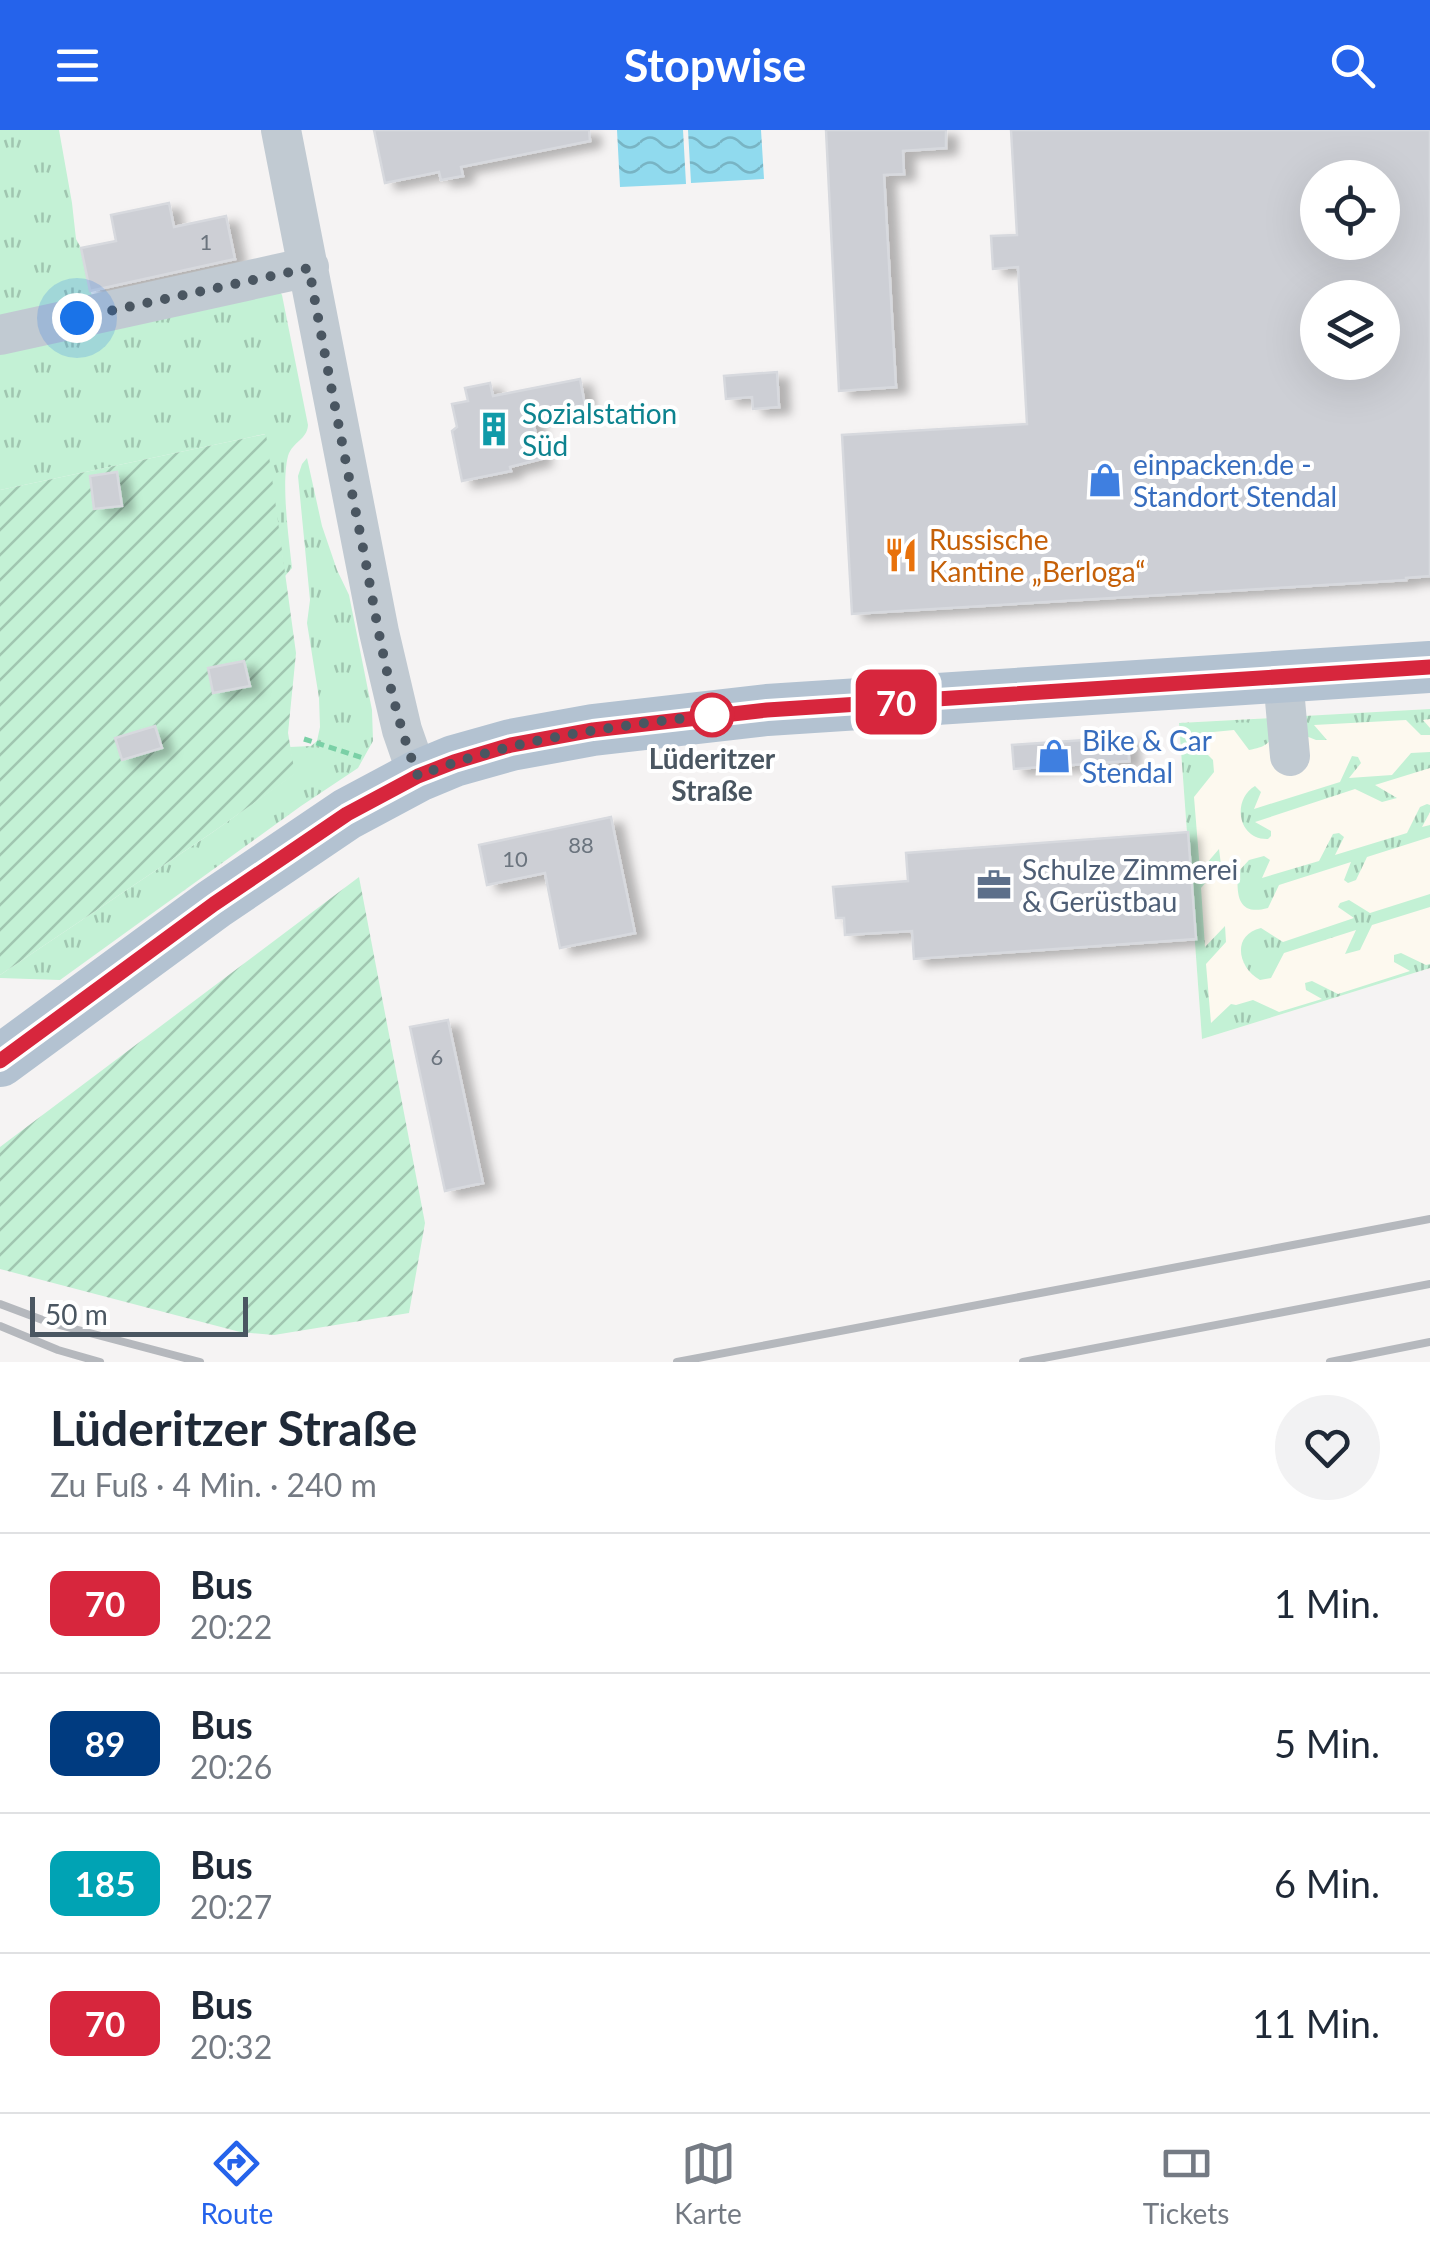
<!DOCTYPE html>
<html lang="de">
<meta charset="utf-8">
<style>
:root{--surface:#fff;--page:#f2f2f3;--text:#1f2937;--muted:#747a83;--line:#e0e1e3;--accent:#2563eb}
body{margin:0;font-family:Lato,sans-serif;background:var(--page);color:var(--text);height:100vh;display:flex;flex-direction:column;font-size:38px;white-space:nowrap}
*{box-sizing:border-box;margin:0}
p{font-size:32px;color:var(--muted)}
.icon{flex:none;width:55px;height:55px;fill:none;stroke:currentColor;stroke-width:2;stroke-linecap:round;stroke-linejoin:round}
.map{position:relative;height:1232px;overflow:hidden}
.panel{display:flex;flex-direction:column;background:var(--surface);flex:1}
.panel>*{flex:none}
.badge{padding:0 20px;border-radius:15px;font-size:35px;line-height:65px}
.controls{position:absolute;left:1300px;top:30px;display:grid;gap:20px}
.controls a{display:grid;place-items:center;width:100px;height:100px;border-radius:50%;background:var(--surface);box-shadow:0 10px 40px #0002;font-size:50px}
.scale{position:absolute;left:30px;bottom:25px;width:218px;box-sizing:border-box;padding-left:10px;border:5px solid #4a5661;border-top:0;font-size:28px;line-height:35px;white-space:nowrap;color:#4a5661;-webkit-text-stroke:8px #fff;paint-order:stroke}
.you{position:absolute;width:50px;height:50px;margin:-25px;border:8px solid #fff;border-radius:50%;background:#1a73e8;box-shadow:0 0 0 15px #1a73e833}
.map>.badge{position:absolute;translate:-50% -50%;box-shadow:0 0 0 5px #fff}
.round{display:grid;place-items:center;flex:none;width:105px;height:105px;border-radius:52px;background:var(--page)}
.head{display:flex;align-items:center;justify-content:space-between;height:170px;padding:0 50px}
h1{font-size:48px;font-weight:700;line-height:75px}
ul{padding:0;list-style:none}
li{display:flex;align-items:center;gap:30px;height:140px;padding:0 50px;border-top:2px solid var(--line)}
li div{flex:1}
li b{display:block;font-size:38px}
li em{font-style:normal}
li .badge{min-width:110px;font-weight:700;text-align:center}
header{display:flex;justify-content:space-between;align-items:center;height:130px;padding:0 50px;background:var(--accent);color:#fff;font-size:45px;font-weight:700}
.tab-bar{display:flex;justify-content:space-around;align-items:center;height:140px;border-top:2px solid var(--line);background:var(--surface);font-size:28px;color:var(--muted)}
.tab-bar a{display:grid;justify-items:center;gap:5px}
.tab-bar .current{color:var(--accent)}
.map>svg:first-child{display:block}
</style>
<header><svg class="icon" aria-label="menu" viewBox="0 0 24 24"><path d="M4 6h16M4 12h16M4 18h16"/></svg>Stopwise<svg class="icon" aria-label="search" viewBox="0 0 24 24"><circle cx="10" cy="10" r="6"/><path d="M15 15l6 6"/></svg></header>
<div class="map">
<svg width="1430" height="1232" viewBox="0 0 1430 1232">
<defs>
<pattern id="grass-tufts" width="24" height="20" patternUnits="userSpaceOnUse" patternTransform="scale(2.5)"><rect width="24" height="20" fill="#c3f1d5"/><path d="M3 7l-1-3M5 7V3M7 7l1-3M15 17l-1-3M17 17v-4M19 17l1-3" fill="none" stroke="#a0c6b0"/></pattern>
<pattern id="garden-furrows" width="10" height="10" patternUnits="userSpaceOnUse" patternTransform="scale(2.5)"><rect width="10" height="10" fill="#c3f1d5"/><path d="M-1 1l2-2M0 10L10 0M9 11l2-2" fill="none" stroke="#a0c6b0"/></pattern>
<pattern id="water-waves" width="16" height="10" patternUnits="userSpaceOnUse" patternTransform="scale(2.5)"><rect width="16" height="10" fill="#90daee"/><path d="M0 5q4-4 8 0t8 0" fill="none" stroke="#78b4c4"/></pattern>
<filter id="shadow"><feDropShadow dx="11" dy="6" stdDeviation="5" flood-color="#0004"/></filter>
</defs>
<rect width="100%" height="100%" fill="#f5f3f3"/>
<path fill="#fdf9ef" d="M 1430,579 L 1430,838 L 1202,909 L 1179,593 Z"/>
<path fill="url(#grass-tufts)" d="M 0,0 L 59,0 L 72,73 L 76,109 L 81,118 L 93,171 L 0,197 Z
M 275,152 L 282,165 L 308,295 C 307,310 293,311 288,326 C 281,353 289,410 292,438 L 285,446 L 265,304 L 0,360 L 0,212 Z
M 307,328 L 322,396 L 337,440 L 349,465 L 372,580 L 373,611 L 358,638 L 301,676 L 60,850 L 0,848 L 0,845 L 213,702 L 294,644 L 290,617 L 311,616 L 317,611 L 320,597 L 319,568 L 307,493 L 310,470 L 298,346 L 302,334 Z
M 1430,579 L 1430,589 L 1423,590 L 1430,598 L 1430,605 L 1421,605 L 1406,590 L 1314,595 L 1327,610 L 1316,610 L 1306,606 L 1304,586 Z
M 1274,588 C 1272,609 1273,616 1249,620 L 1234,600 L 1203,603 L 1194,611 L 1213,630 L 1214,642 L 1194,667 L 1200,741 L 1219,719 L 1221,735 L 1201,758 L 1205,817 L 1225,796 L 1226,812 L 1206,834 L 1211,893 L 1231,874 L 1236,875 L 1253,870 L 1279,882 L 1322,869 L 1306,860 L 1305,853 L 1312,851 L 1338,864 L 1410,841 L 1394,832 L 1394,825 L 1401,823 L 1426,835 L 1430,834 L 1430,838 L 1202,909 L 1179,593 Z
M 1430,622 L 1430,638 L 1375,655 L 1397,668 L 1382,672 L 1355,659 L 1255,692 L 1271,701 L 1271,706 L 1268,709 C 1237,710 1232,669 1255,656 L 1261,662 L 1254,679 L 1340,652 L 1352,626 L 1358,627 L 1361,633 L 1349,648 L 1392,645 L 1411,623 Z
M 1427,674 L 1430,675 L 1430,682 L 1422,697 L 1430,695 L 1430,707 L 1367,727 L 1356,750 L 1348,753 L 1344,750 L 1351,732 L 1279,755 L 1268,778 C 1239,786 1236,767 1238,742 L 1249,730 L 1264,726 L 1270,730 L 1262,748 L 1319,731 L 1333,704 L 1339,703 L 1344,707 L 1335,725 L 1407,703 L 1420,677 Z
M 1430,764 L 1430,777 L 1372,795 L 1360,820 L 1345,824 L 1356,800 L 1284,823 L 1271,848 L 1260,850 C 1238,838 1231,805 1261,798 L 1283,812 L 1354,788 L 1338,777 L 1340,773 L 1349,770 L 1370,783 Z"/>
<path fill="url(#garden-furrows)" d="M 266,304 L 296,523 L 288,603 L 295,644 L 213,702 L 0,845 L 0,360 Z
M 359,747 L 425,1093 L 409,1183 L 274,1205 L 240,1202 L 0,1139 L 0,1017 Z"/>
<path fill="url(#water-waves)" d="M 617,0 L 683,0 L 686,54 L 620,57 Z
M 688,0 L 761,0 L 764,49 L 691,53 Z"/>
<path fill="#cdcfd5" stroke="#d7d9de" stroke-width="2.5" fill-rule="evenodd" filter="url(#shadow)" d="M 374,0 L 589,0 L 590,11 L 461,37 L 463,46 L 441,50 L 439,42 L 385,53 Z
M 826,0 L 946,0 L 946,18 L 903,21 L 904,44 L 884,45 L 896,257 L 839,261 Z
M 1011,0 L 1430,0 L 1430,446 L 1406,448 L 1406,450 L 852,484 L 842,305 L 1027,294 L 1018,137 L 993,139 L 991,106 L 1017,105 ZM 1318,48 L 1382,48 L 1382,112 L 1318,112 ZM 1318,168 L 1382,168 L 1382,232 L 1318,232 Z
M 169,73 L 174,97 L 226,86 L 235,129 L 90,161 L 81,118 L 116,111 L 111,85 Z
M 777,242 L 779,277 L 753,279 L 752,267 L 726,269 L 724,246 Z
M 580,249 L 585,275 L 532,286 L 541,329 L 510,337 L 511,341 L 462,351 L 452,301 L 457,297 L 452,274 L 468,271 L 465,258 L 490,253 L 493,266 Z
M 117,342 L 122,376 L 94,379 L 90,346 Z
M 244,531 L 250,556 L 213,563 L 208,538 Z
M 155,596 L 162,618 L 122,630 L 115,608 Z
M 1128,607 L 1129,631 L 1014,639 L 1012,615 Z
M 611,687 L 635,803 L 560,818 L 545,743 L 487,755 L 479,715 Z
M 1188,702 L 1196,809 L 914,829 L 912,801 L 845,805 L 844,788 L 836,788 L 833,757 L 908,751 L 906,723 Z
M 448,890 L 483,1053 L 445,1061 L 410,897 Z"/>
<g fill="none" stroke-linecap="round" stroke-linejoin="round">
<path stroke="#7ad0a6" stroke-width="5" stroke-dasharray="8 5" stroke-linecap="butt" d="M 304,609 L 363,628"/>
<path stroke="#c1cad2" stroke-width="40" d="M 281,0 L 379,502 L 402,600 L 418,646
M 0,205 L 309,137
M 1283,548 L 1290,626"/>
<path stroke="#b3c2d1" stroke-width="52" d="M 0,931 L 214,774 L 347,684 L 418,646 L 454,631 L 511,615 L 593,600 L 767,580 L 1430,537"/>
<path stroke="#b5b8bd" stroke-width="8" d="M 0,1174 L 48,1192 L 200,1232
M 0,1196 L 58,1220 L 100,1232
M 677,1232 L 1430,1089
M 1023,1232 L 1430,1154
M 1330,1232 L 1430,1212"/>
</g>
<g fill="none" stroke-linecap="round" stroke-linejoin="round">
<g stroke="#fff" stroke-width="22">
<path id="line" d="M 0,931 L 214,774 L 347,684 L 418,646 L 454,632 L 511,615 L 593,600 L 767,580 L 1430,537"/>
</g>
<use href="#line" stroke="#d7263d" stroke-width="15"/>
<path stroke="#4a5661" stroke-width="10" stroke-dasharray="0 18" d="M 77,188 L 309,138 C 326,233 345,328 364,423 C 378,498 390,575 418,646 C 513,608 611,597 712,585"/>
</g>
<defs>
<g id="building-bare" transform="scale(2.7)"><path d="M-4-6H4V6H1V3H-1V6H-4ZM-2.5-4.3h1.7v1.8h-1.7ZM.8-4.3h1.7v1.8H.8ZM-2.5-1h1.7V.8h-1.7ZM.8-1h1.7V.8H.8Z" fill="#0f9aa8" stroke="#fff" stroke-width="2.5" paint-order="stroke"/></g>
<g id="shop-bare" transform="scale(2.7)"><path d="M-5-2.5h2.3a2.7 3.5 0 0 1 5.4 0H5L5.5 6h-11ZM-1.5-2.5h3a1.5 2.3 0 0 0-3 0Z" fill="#3f7fe0" stroke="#fff" stroke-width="2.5" paint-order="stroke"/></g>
<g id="restaurant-bare" transform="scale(2.7)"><path d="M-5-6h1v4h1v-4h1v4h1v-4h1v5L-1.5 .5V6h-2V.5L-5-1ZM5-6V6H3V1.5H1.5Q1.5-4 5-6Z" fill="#e8710a" stroke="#fff" stroke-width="2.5" paint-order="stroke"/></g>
<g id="office-bare" transform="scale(2.7)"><path d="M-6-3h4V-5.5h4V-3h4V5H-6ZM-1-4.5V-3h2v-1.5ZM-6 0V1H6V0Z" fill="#5c6f8a" stroke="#fff" stroke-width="2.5" paint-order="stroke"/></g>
</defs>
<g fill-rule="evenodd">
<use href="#building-bare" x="494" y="299"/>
<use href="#shop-bare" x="1105" y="350"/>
<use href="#restaurant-bare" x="901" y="425"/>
<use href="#shop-bare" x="1054" y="626"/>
<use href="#office-bare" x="994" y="755"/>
</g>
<circle fill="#fff" stroke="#d7263d" stroke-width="5" cx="712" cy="585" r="20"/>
<g text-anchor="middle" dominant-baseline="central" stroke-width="8" stroke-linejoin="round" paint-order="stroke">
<g font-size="22" fill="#6b747e">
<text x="206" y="111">1</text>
<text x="581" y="714">88</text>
<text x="515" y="728">10</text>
<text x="437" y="926">6</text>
</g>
<g font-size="28" fill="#0d838f" stroke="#fff" text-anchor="start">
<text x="522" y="283">Sozialstation<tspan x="522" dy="32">Süd</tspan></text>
</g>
<g font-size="28" fill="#366cbe" stroke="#fff" text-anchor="start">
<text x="1133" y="334">einpacken.de -<tspan x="1133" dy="32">Standort Stendal</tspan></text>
<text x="1082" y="610">Bike &amp; Car<tspan x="1082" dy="32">Stendal</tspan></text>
</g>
<g font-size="28" fill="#c56008" stroke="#fff" text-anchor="start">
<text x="929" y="409">Russische<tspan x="929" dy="32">Kantine „Berloga“</tspan></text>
</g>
<g font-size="28" font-weight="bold" fill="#4a5661" stroke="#fff">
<text x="712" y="628">Lüderitzer<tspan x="712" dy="32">Straße</tspan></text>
</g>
<g font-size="28" fill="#4e5e75" stroke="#fff" text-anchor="start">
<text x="1022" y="739">Schulze Zimmerei<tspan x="1022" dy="32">&amp; Gerüstbau</tspan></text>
</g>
</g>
</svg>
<div class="controls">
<a><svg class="icon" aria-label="locate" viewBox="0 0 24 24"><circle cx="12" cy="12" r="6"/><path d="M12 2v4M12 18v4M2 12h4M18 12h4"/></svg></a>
<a><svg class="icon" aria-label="layers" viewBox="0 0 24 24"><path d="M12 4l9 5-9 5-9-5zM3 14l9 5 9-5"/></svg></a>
</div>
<div class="scale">50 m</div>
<div class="you" style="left:77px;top:188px"></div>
<b class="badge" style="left:896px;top:572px;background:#d7263d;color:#fff">70</b>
</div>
<section class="panel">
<div class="head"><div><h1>Lüderitzer Straße</h1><p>Zu Fuß · 4 Min. · 240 m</p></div><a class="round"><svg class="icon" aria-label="heart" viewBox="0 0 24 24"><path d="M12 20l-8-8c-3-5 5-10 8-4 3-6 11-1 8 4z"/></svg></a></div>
<ul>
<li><span class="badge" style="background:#d7263d;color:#fff">70</span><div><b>Bus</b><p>20:22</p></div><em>1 Min.</em></li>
<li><span class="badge" style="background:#003b80;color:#fff">89</span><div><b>Bus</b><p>20:26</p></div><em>5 Min.</em></li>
<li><span class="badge" style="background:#00a3b4;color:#fff">185</span><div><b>Bus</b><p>20:27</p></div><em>6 Min.</em></li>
<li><span class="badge" style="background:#d7263d;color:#fff">70</span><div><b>Bus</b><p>20:32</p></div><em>11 Min.</em></li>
</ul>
</section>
<nav class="tab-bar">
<a class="current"><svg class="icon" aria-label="directions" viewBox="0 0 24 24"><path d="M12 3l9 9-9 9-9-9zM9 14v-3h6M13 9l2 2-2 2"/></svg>Route</a>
<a><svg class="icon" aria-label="map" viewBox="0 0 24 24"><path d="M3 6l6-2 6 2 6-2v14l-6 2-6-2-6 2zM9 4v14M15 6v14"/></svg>Karte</a>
<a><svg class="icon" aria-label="tickets" viewBox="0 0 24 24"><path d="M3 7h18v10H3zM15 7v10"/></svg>Tickets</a>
</nav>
